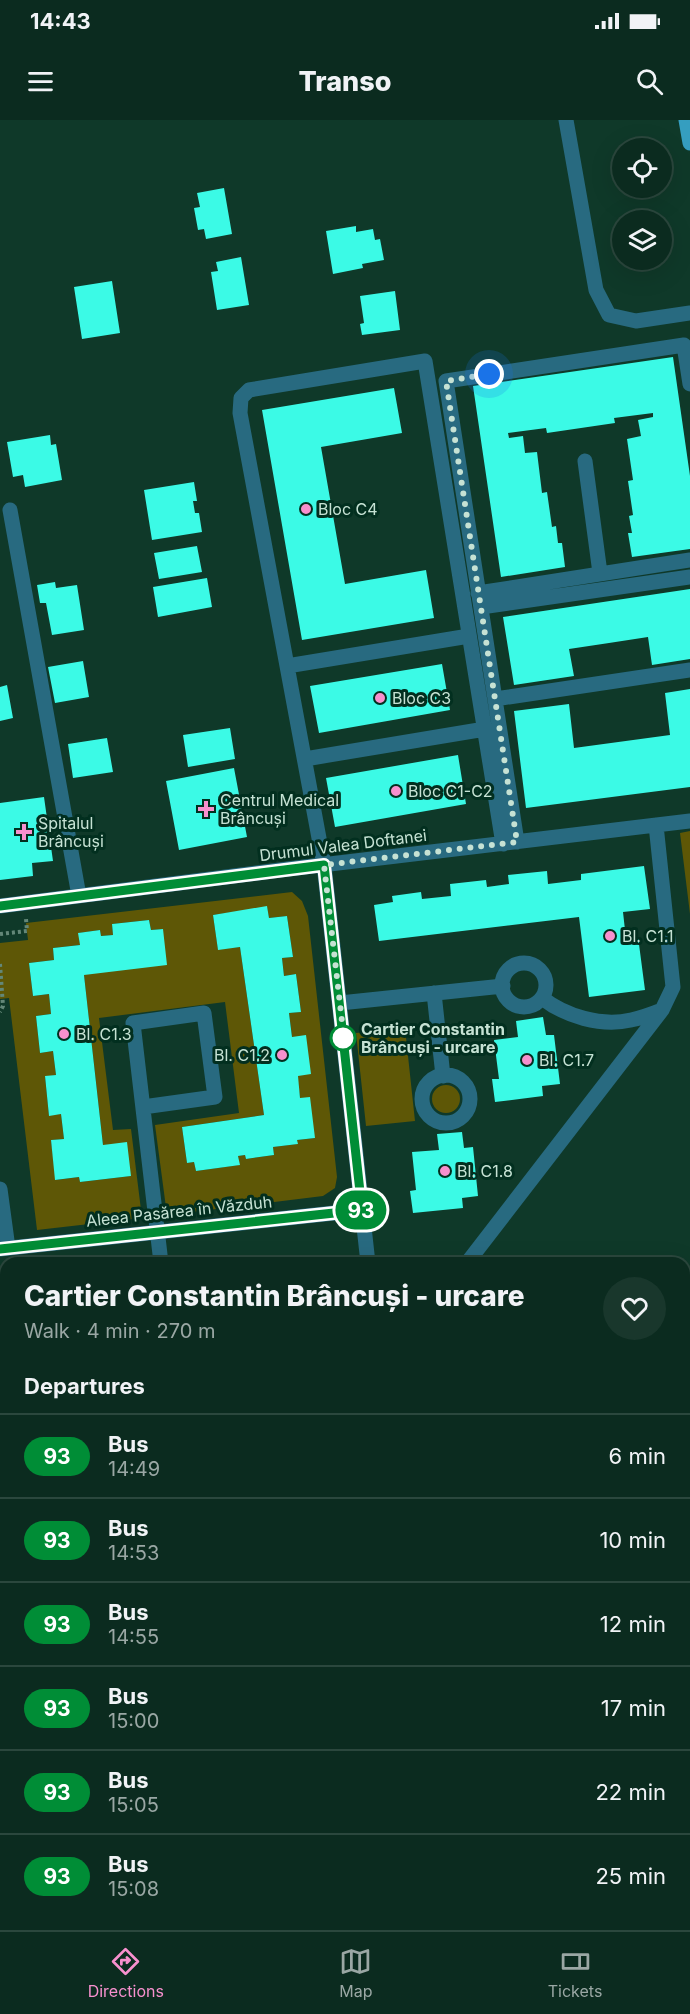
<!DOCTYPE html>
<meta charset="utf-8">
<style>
:root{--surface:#0b2b1f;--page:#19372c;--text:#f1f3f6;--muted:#9aa7a4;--line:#2b473d;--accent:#f790ce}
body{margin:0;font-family:Inter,sans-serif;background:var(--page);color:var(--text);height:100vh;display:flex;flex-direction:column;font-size:22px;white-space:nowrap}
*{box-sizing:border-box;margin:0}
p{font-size:20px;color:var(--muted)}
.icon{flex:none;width:33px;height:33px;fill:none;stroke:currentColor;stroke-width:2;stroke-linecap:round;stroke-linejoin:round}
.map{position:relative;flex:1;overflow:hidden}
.drawer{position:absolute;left:0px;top:1137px;width:690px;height:674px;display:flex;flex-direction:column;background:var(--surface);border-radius:18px 18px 0 0;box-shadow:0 6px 24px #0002,0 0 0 2px var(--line)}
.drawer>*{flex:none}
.badge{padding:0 12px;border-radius:20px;font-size:21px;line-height:39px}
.fabs{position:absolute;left:612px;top:18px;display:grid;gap:12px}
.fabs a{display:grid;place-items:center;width:60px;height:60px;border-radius:50%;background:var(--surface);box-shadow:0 6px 24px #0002,0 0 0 2px var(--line);font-size:30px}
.you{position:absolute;width:30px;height:30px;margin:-15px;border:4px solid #fff;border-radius:50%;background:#1a73e8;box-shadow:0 0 0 9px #1a73e833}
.map>.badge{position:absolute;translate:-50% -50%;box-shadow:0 0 0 3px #fff}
h2{padding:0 24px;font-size:22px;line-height:54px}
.round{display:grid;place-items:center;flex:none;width:63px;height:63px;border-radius:32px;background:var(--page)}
.summary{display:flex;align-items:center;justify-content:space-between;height:102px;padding:0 24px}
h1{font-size:28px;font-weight:800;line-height:45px}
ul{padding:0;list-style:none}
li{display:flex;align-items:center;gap:18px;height:84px;padding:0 24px;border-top:2px solid var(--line)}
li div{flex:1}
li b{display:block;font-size:22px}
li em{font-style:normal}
li .badge{min-width:66px;font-weight:700;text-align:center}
.status{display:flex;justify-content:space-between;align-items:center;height:42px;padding:0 30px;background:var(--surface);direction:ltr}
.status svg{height:16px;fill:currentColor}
header{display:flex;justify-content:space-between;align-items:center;height:78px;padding:0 24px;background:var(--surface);font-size:27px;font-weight:800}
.tabs{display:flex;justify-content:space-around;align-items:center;height:84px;border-top:2px solid var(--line);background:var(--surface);font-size:16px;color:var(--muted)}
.tabs a{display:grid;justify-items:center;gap:3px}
.tabs .selected{color:var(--accent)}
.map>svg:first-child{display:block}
</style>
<div class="status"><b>14:43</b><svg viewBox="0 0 49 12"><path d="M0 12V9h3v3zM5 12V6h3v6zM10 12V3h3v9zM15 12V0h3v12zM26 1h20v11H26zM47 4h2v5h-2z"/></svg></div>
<header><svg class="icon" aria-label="menu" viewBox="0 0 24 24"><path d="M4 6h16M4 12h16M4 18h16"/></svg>Transo<svg class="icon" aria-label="search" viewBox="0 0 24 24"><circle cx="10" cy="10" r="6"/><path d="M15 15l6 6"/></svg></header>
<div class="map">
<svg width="690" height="1810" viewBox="0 0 690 1810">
<rect width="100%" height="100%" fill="#0f3929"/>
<path fill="#5e5706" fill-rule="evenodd" d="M 690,711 L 690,794 L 680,713 Z
M 292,772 L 302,781 L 308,796 L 337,1057 L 335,1068 L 323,1076 L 167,1095 L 155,1005 L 239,993 L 225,882 L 99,898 L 113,1010 L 131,1009 L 142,1098 L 37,1110 L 9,878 L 0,879 L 0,823 L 28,820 L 26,803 ZM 267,787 L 269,798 L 287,796 L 293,837 L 282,838 L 284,856 L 296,854 L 301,892 L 289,893 L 300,978 L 315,1018 L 297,1020 L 297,1024 L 273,1027 L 274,1035 L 246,1039 L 245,1035 L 238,1036 L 239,1045 L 196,1051 L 194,1042 L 187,1043 L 182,1007 L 264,995 L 240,827 L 218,829 L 213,795 ZM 149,800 L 151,810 L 163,809 L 84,855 L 103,1025 L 131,1056 L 80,1062 L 79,1057 L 56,1060 L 51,1020 L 64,1019 L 61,994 L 49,995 L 45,957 L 56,955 L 53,931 L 40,933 L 36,896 L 51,894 L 49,874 L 33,876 L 29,843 L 54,840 L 53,828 L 80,825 L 79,813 L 100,810 L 101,816 L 113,815 L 112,804 Z
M 405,908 L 415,1001 L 366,1006 L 356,913 Z
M432 979a14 14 0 1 1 28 0a14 14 0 1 1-28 0Z
M 690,1425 L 690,1500 L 684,1501 L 684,1426 Z"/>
<path fill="#3bfae6" d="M 224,68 L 232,114 L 206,119 L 204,109 L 198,110 L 194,88 L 200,87 L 197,73 Z
M 356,106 L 356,112 L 373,109 L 375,120 L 380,119 L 384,140 L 362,144 L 363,148 L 333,154 L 326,111 Z
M 241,137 L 249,185 L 217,190 L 211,152 L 218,151 L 216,142 Z
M 112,161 L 120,213 L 82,219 L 74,167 Z
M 395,171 L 400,210 L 362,215 L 360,204 L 364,203 L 360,176 Z
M 673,237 L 690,356 L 690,429 L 632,437 L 628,413 L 632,413 L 629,396 L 633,395 L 628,361 L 633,360 L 627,319 L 641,316 L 638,300 L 653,297 L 653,293 L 614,298 L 615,303 L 547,313 L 546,308 L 508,313 L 509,318 L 523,316 L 525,333 L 537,332 L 542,373 L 547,372 L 552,407 L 556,406 L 558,423 L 562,423 L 565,447 L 501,457 L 473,266 Z
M 394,268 L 402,313 L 321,327 L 345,464 L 426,450 L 434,498 L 302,520 L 262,290 Z
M 50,315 L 51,325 L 56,324 L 62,360 L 25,367 L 23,355 L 13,357 L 7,322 Z
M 194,362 L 197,381 L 193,381 L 195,393 L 199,393 L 202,412 L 152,420 L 144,370 Z
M 197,426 L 202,452 L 159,459 L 154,433 Z
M 207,458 L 212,487 L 158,497 L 153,467 Z
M 55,462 L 56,468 L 77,465 L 84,510 L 52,515 L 46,483 L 40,483 L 37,465 Z
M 690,469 L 690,539 L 652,545 L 648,517 L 609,523 L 569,529 L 574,556 L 514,565 L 503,497 Z
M 83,541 L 89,577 L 55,583 L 48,547 Z
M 442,544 L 450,590 L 319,613 L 310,566 Z
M 7,565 L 13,598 L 0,601 L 0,567 Z
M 690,569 L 690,667 L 526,688 L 514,591 L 569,584 L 574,628 L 670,615 L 665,573 Z
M 230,608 L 235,639 L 188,647 L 183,615 Z
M 107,618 L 113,652 L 73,658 L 68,624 Z
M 458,635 L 466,684 L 335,707 L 326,658 Z
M 234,648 L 247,717 L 179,730 L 166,661 Z
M 44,677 L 53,741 L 32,743 L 33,756 L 0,760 L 0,683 Z
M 644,746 L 650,789 L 623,792 L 625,810 L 637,809 L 645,870 L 589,877 L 579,797 L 379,821 L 374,785 L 393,782 L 392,776 L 421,772 L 422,779 L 451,776 L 450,764 L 486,760 L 487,767 L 509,764 L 508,755 L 547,751 L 548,764 L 581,760 L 581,754 Z
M 267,786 L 269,798 L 287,796 L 293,837 L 282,838 L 284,856 L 296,854 L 301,892 L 289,893 L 292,917 L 306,915 L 311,954 L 298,956 L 300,978 L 310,977 L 315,1018 L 297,1020 L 298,1024 L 273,1027 L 274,1035 L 246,1039 L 245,1035 L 238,1036 L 240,1045 L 196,1051 L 194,1042 L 187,1043 L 182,1007 L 264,995 L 240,827 L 218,830 L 213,795 Z
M 149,800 L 151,810 L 163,809 L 167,845 L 84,855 L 103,1025 L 127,1022 L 131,1056 L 80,1062 L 79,1057 L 55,1060 L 51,1020 L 64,1019 L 61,994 L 49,996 L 45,956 L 56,955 L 53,931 L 40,933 L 36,896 L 51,894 L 49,874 L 33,876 L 29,843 L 54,840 L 53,828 L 80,825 L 78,813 L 100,810 L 101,816 L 113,815 L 112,804 Z
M 543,897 L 546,915 L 554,915 L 560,964 L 542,966 L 543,976 L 495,982 L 492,959 L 499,959 L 494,920 L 518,917 L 516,901 Z
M 462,1012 L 464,1028 L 473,1027 L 478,1076 L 462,1078 L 463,1088 L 413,1093 L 410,1071 L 416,1070 L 412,1032 L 439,1030 L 437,1014 Z
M 0,1186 L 6,1186 L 6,1222 L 0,1223 Z
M 690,1267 L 690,1317 L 684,1318 L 684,1268 Z
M 690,1376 L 690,1425 L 684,1426 L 684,1377 Z"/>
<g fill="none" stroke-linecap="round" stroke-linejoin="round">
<path stroke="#638778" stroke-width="4" stroke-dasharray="3 3" stroke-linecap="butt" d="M 0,814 L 27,811 L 26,799
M 0,844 L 3,886 L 0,892
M 0,1739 L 6,1731
M 684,1791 L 690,1788
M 655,1810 L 663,1804"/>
<path stroke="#286a80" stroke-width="15" d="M 566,0 L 596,170 L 609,195 L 636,201 L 690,193
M 585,341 L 600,453
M 10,390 L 79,776
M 478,473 L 690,440
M 481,487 L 690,457
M 287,546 L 469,516
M 495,579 L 690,550
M 305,639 L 485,609
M 517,722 L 446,261 L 684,225 L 690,264
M 0,786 L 288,749 L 690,701
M502 865a22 22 0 1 1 44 0a22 22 0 1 1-44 0Z
M 434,873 L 443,956
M 542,878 C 565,896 601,907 631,900 C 641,898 652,894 662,890
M 340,883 L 503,866
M422 979a24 24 0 1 1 48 0a24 24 0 1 1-48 0Z
M 143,987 L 215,977 L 204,893 L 133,903 L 161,1143
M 0,1069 L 8,1128
M 0,1129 L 362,1090
M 368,1143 L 324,745 L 240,293 L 241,278 L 249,270 L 425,241 L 503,724
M 467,1143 L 662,890 L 673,867 L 656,705
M 684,1239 L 690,1238
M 0,1274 L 6,1273
M 684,1344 L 690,1343
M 0,1397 L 6,1397
M 0,1426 L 6,1418
M 684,1580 L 690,1579
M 0,1609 L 6,1608"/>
<path stroke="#359ec0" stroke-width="15" d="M 686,0 L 690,23"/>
</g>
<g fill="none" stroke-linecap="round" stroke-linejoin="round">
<g stroke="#fff" stroke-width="14">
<path id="line" d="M 0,786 L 324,745 L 362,1090 L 0,1129"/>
</g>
<use href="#line" stroke="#008d36" stroke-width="9"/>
<path stroke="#c6e2d4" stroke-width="6" stroke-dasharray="0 10.8" d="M 343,918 L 344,919 L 324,745 L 517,722 L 446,261 L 489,254"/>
</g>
<g fill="#f790ce" stroke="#022f1f" stroke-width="2">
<circle cx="306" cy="389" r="6"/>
<circle cx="380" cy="578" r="6"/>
<circle cx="396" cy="671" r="6"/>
<path d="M203 680h6v6h6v6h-6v6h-6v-6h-6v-6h6z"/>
<path d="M21 703h6v6h6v6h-6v6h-6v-6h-6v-6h6z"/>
<circle cx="610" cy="816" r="6"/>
<circle cx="64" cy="914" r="6"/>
<circle cx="282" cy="935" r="6"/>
<circle cx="527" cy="940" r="6"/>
<circle cx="445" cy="1051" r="6"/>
</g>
<circle fill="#fff" stroke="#008d36" stroke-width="3" cx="343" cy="918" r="12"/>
<g text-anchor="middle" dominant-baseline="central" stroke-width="6" stroke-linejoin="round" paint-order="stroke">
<g font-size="16" fill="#c6e2d4" stroke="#022f1f" text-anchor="start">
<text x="318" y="389">Bloc C4</text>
<text x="392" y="578">Bloc C3</text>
<text x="408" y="671">Bloc C1-C2</text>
<text x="220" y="680">Centrul Medical<tspan x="220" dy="18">Brâncuși</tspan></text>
<text x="38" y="703">Spitalul<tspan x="38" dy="18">Brâncuși</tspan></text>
<text x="622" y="816">Bl. C1.1</text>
<text x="76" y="914">Bl. C1.3</text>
<text x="270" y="935" text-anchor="end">Bl. C1.2</text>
<text x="539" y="940">Bl. C1.7</text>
<text x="457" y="1051">Bl. C1.8</text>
</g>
<g font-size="16" fill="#c6e2d4" stroke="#022f1f">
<text transform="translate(343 725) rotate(-7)">Drumul Valea Doftanei</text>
<text transform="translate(179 1091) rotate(-6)">Aleea Pasărea în Văzduh</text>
</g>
<g font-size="16" font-weight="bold" fill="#c6e2d4" stroke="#022f1f" text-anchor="start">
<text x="361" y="909">Cartier Constantin<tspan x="361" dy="18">Brâncuși - urcare</tspan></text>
</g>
</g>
</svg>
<div class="fabs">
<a><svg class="icon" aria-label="locate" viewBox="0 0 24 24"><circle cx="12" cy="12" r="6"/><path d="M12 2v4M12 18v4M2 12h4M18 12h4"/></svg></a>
<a><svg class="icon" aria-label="layers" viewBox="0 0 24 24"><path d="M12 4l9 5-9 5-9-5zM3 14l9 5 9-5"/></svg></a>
</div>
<div class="you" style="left:489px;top:254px"></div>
<b class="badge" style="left:361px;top:1090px;background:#008d36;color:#fff">93</b>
<section class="drawer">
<div class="summary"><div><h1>Cartier Constantin Brâncuși - urcare</h1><p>Walk · 4 min · 270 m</p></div><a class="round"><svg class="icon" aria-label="heart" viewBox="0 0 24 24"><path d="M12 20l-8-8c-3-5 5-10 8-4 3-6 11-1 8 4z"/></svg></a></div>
<h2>Departures</h2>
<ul>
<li><span class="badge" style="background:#008d36;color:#fff">93</span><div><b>Bus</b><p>14:49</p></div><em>6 min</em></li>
<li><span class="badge" style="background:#008d36;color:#fff">93</span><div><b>Bus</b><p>14:53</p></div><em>10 min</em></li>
<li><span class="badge" style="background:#008d36;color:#fff">93</span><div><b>Bus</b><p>14:55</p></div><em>12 min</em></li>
<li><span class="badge" style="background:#008d36;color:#fff">93</span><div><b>Bus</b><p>15:00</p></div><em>17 min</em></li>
<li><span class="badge" style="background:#008d36;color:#fff">93</span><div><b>Bus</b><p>15:05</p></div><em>22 min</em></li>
<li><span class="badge" style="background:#008d36;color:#fff">93</span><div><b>Bus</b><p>15:08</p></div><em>25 min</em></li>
</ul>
</section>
</div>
<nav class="tabs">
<a class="selected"><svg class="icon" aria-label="directions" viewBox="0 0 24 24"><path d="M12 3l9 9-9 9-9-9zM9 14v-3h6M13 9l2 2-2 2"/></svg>Directions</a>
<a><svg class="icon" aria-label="map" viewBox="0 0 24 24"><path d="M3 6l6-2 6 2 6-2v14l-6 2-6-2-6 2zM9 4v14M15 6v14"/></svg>Map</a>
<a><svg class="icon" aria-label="tickets" viewBox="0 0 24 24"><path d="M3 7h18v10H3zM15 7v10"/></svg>Tickets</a>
</nav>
